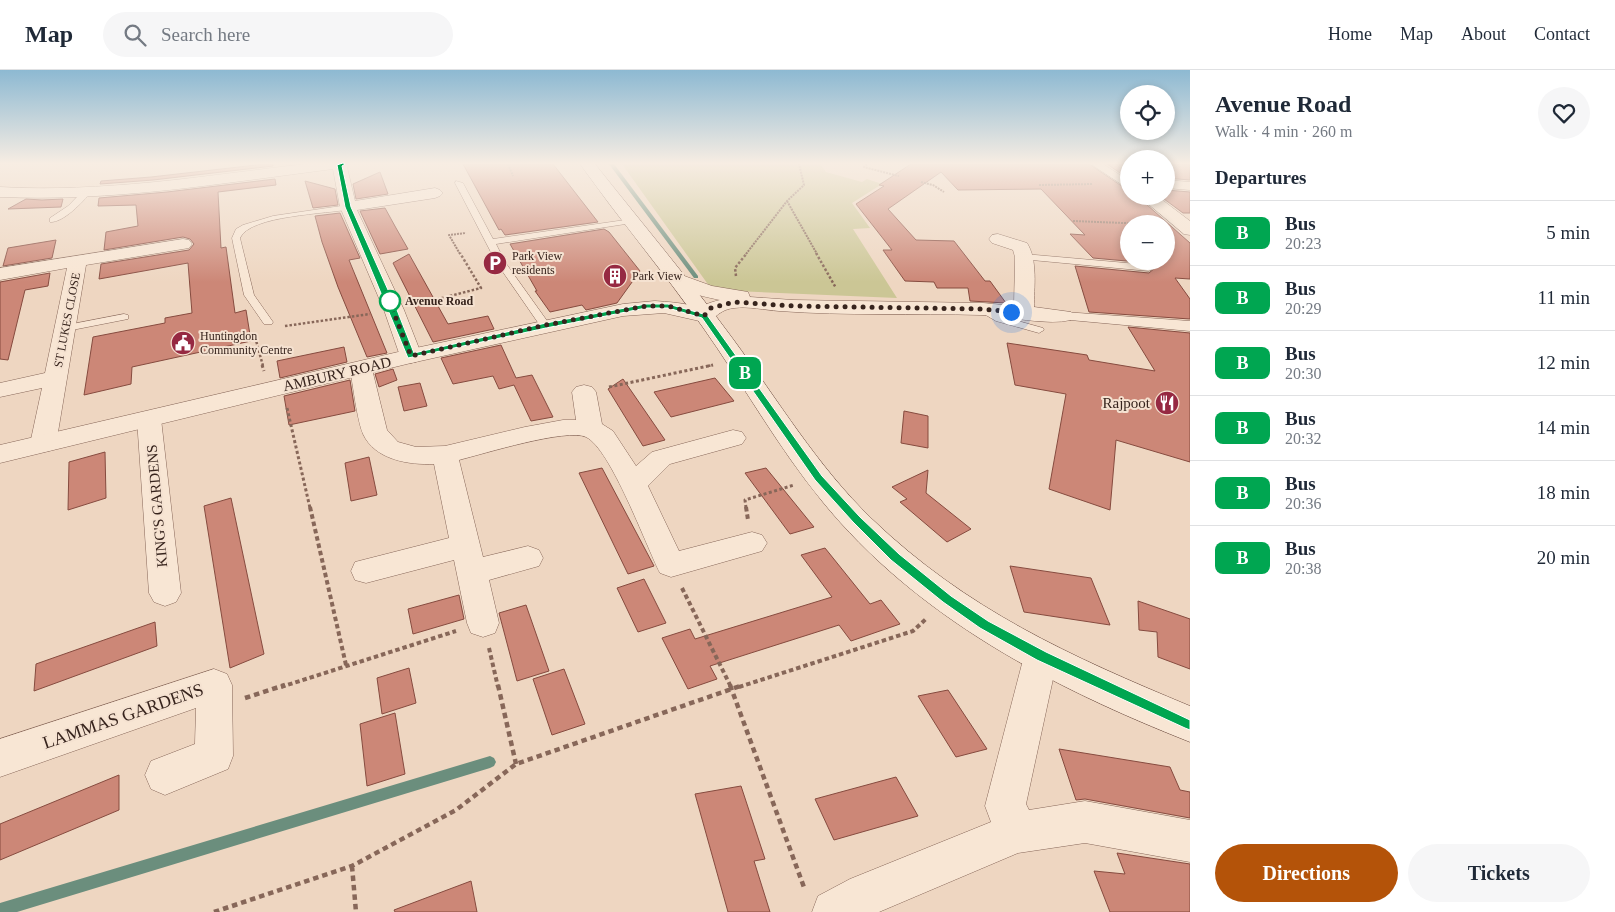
<!DOCTYPE html>
<meta charset="utf-8">
<style>
:root{--surface:#fff;--page:#f6f6f7;--text:#1f2937;--muted:#747a83;--line:#e0e1e3;--accent:#b45309}
body{margin:0;font-family:Georgia,serif;background:var(--page);color:var(--text);height:100vh;display:flex;flex-direction:column;font-size:19px;white-space:nowrap}
*{box-sizing:border-box;margin:0}
p{font-size:16px;color:var(--muted)}
.icon{flex:none;width:28px;height:28px;fill:none;stroke:currentColor;stroke-width:2;stroke-linecap:round;stroke-linejoin:round}
.map{position:relative;flex:1;overflow:hidden}
.sheet{display:flex;flex-direction:column;background:var(--surface);width:425px}
.sheet>*{flex:none}
.badge{padding:0 10px;border-radius:8px;font-size:18px;line-height:32px}
.controls{position:absolute;left:1120px;top:15px;display:grid;gap:10px}
.controls a{display:grid;place-items:center;width:55px;height:55px;border-radius:50%;background:var(--surface);box-shadow:0 2px 8px #0003;font-size:25px}
.you{position:absolute;width:25px;height:25px;margin:-12px;border:4px solid #fff;border-radius:50%;background:#1a73e8;box-shadow:0 0 0 8px #1a73e833}
.map>.badge{position:absolute;translate:-50% -50%;box-shadow:0 0 0 2px #fff}
h2{padding:0 25px;font-size:19px;line-height:45px}
.round{display:grid;place-items:center;flex:none;width:52px;height:52px;border-radius:26px;background:var(--page)}
.head{display:flex;align-items:center;justify-content:space-between;height:85px;padding:0 25px}
h1{font-size:24px;font-weight:700;line-height:38px}
.primary-button{display:flex;gap:10px;margin-top:auto;padding:10px 25px}
.primary-button a{flex:1;height:58px;border-radius:30px;background:var(--accent);color:#fff;font-size:20px;font-weight:700;line-height:58px;text-align:center}
.primary-button a+a{background:var(--page);color:var(--text)}
ul{padding:0;list-style:none}
li{display:flex;align-items:center;gap:15px;height:65px;padding:0 25px;border-top:1px solid var(--line)}
li div{flex:1}
li b{display:block;font-size:19px}
li em{font-style:normal}
li .badge{min-width:55px;font-weight:700;text-align:center}
header{display:flex;align-items:center;gap:30px;box-sizing:border-box;height:70px;padding:0 25px;background:var(--surface);border-bottom:1px solid var(--line)}
header strong{font-size:24px}
nav{display:flex;gap:28px;margin-inline-start:auto;font-size:18px}
.search{width:350px;height:45px;background:var(--page);display:flex;align-items:center;gap:12px;box-sizing:border-box;padding:0 18px;border-radius:28px;color:var(--muted);font-size:19px}
main{display:flex;flex:1;min-height:0}
.map>svg:first-child{display:block}
</style>
<header>
<strong>Map</strong>
<div class="search"><svg class="icon" aria-label="search" viewBox="0 0 24 24"><circle cx="10" cy="10" r="6"/><path d="M15 15l6 6"/></svg>Search here</div>
<nav><a>Home</a><a>Map</a><a>About</a><a>Contact</a></nav>
</header>
<main>
<div class="map">
<svg width="1190" height="842" viewBox="0 0 1190 842">
<rect width="100%" height="100%" fill="#eed6c1"/>
<path fill="#cbc695" d="M 622,94 L 820,94 L 826,102 L 862,112 L 867,109 L 882,114 L 852,133 L 870,158 L 853,159 L 897,228 L 712,220 Z"/>
<g fill="none" stroke-linecap="round" stroke-linejoin="round">
<path fill="#6b8e7d" fill-rule="evenodd" d="M 609,94 L 614,94 L 698,206 L 698,208 L 694,208 Z
M 490,686 L 494,688 L 496,692 L 494,696 L 490,698 L 17,842 L 0,842 L 0,833 Z"/>
</g>
<path fill="#cc8777" stroke="#864b3f" fill-rule="evenodd" d="M 265,94 L 273,94 L 273,96 L 153,110 L 100,114 L 101,111 L 151,107 Z
M 463,94 L 553,94 L 598,152 L 505,165 L 501,159 L 499,160 Z
M 911,94 L 1089,94 L 1129,121 L 1129,126 L 1137,126 L 1190,173 L 1190,209 L 1175,208 L 1190,229 L 1190,249 L 1089,242 L 1075,196 L 1149,203 L 1156,197 L 1149,193 L 1093,188 L 1070,164 L 1085,165 L 1041,119 L 958,120 L 941,102 L 888,139 L 916,170 L 954,171 L 985,211 L 990,211 L 1006,233 L 970,231 L 968,218 L 937,218 L 934,212 L 905,211 L 883,180 L 892,180 L 856,134 L 884,116 L 879,115 ZM 1129,154 L 1166,154 L 1166,191 L 1129,191 Z
M 1107,94 L 1129,94 L 1129,109 Z
M 1166,94 L 1190,94 L 1190,110 L 1166,108 Z
M 380,102 L 388,124 L 356,129 L 353,114 Z
M 275,109 L 276,115 L 218,122 L 221,178 L 226,177 L 235,243 L 246,240 L 251,271 L 132,297 L 131,314 L 84,325 L 93,267 L 165,253 L 165,248 L 192,243 L 188,193 L 99,209 L 101,194 L 189,180 L 194,174 L 190,169 L 183,167 L 104,180 L 106,162 L 138,156 L 136,135 L 98,136 L 99,128 L 167,122 Z
M 305,111 L 335,119 L 338,135 L 313,138 Z
M 1166,120 L 1190,122 L 1190,143 L 1183,143 L 1160,126 L 1166,126 Z
M 26,129 L 42,130 L 63,129 L 61,137 L 8,139 Z
M 385,138 L 396,158 L 408,179 L 380,184 L 360,141 Z
M 340,143 L 360,188 L 349,190 L 387,283 L 367,287 L 338,217 L 322,172 L 315,146 Z
M 604,159 L 609,162 L 640,201 L 617,233 L 586,240 L 582,235 L 550,242 L 535,221 L 537,221 L 510,174 Z
M 56,170 L 52,188 L 3,196 L 8,178 Z
M 409,184 L 448,254 L 488,246 L 494,259 L 433,272 L 393,193 Z
M 50,203 L 48,216 L 25,220 L 8,290 L 0,289 L 0,212 Z
M 1128,257 L 1190,263 L 1190,392 L 1116,370 L 1110,440 L 1049,419 L 1066,324 L 1015,315 L 1007,273 L 1087,285 L 1089,290 L 1155,301 Z
M 501,275 L 516,308 L 532,305 L 553,347 L 531,351 L 514,315 L 499,319 L 493,306 L 453,314 L 441,288 Z
M 344,277 L 347,292 L 280,308 L 277,291 Z
M 393,299 L 397,310 L 379,317 L 375,304 Z
M 715,308 L 734,331 L 671,347 L 654,322 Z
M 623,309 L 665,370 L 643,376 L 608,319 Z
M 350,310 L 355,341 L 289,355 L 284,326 Z
M 420,313 L 427,336 L 404,341 L 398,317 Z
M 904,341 L 928,346 L 928,378 L 901,373 Z
M 105,382 L 106,428 L 68,440 L 69,392 Z
M 369,387 L 377,425 L 351,431 L 345,393 Z
M 602,398 L 654,496 L 628,504 L 579,403 Z
M 766,398 L 814,457 L 790,464 L 745,403 Z
M 928,400 L 926,423 L 971,459 L 947,472 L 900,432 L 907,429 L 892,417 Z
M 231,428 L 264,584 L 230,598 L 204,436 Z
M 825,478 L 870,534 L 881,530 L 900,554 L 851,571 L 839,555 L 710,596 L 717,609 L 688,619 L 662,568 L 690,559 L 695,569 L 832,527 L 801,485 Z
M 1010,496 L 1091,508 L 1110,555 L 1024,542 Z
M 644,509 L 666,553 L 638,562 L 617,518 Z
M 459,525 L 464,549 L 413,564 L 408,539 Z
M 1138,531 L 1190,549 L 1190,599 L 1158,587 L 1157,562 L 1139,560 Z
M 526,535 L 549,601 L 517,611 L 499,543 Z
M 155,552 L 157,576 L 34,621 L 36,594 Z
M 409,598 L 416,633 L 382,644 L 377,608 Z
M 564,599 L 585,654 L 552,665 L 533,609 Z
M 948,620 L 987,679 L 956,687 L 918,626 Z
M 395,643 L 405,704 L 367,716 L 360,654 Z
M 1059,679 L 1170,697 L 1180,720 L 1190,722 L 1190,748 L 1085,729 L 1076,730 Z
M 119,705 L 119,740 L 0,790 L 0,754 Z
M 896,707 L 918,746 L 834,770 L 815,729 Z
M 741,716 L 765,789 L 754,791 L 770,842 L 728,842 L 695,724 Z
M 1117,783 L 1190,794 L 1190,842 L 1110,842 L 1094,801 L 1125,804 Z
M 471,811 L 477,842 L 395,842 L 394,840 Z"/>
<g fill="none" stroke-linecap="round" stroke-linejoin="round">
<g stroke="#876759" stroke-width="1">
<path id="service" d="M 456,111 L 463,113 L 493,169 L 632,149 L 636,151 L 632,153 L 496,174 L 505,192 L 550,255 L 545,258 L 541,257 L 496,192 L 455,113 Z
M 84,120 L 91,122 C 83,132 63,153 50,152 L 50,148 L 68,136 Z
M 348,135 L 351,135 L 351,139 C 328,144 250,145 240,168 L 254,225 L 273,252 L 272,254 L 264,254 L 244,225 L 232,168 L 236,159 L 243,155 L 273,146 Z
M 1024,184 L 1149,195 L 1154,198 L 1149,201 L 1021,189 L 1021,185 Z
M 983,236 L 1004,247 L 1043,258 L 1044,260 L 1039,263 L 996,251 L 979,241 L 978,239 Z
M 124,244 L 128,245 L 128,249 L 67,261 L 62,258 L 67,255 Z"/>
</g>
<g stroke="#876759" stroke-width="1">
<path id="pedestrian" d="M 1091,94 L 1103,94 L 1129,111 L 1129,119 Z
M 1064,242 L 1190,251 L 1190,261 L 1059,249 L 1057,246 L 1059,243 Z"/>
</g>
<g stroke="#876759" stroke-width="1">
<path id="minor" d="M 305,94 L 350,94 L 347,97 L 355,131 L 435,118 L 440,120 L 443,123 L 440,126 L 435,128 L 357,140 L 404,240 L 422,286 L 419,291 L 411,293 L 403,291 L 400,286 L 384,240 L 340,137 L 333,99 C 222,113 112,132 0,127 L 0,117 C 102,123 204,106 305,94 Z
M 1166,110 L 1190,112 L 1190,120 L 1166,118 Z
M 1139,126 L 1157,126 L 1190,151 L 1190,165 L 1184,164 Z
M 998,164 L 1027,173 C 1038,190 1034,218 1034,237 L 1071,242 L 1074,246 L 1071,250 C 1048,256 1006,246 981,245 C 914,243 846,246 779,241 C 765,240 748,236 734,238 C 715,240 715,255 697,250 L 694,246 C 701,235 708,233 720,230 C 706,227 675,221 667,209 L 669,205 L 676,203 L 712,216 L 748,222 L 750,227 L 793,230 L 983,233 L 1014,236 L 1015,187 L 1013,180 L 992,173 L 989,169 L 992,165 Z
M 183,169 L 189,170 L 192,174 L 189,178 L 86,195 L 56,374 L 52,380 L 43,382 L 34,380 L 30,374 L 42,318 L 0,327 L 0,313 L 45,303 L 67,198 L 0,210 L 0,198 Z
M 361,292 L 369,294 L 372,299 L 387,360 L 398,372 L 416,377 L 445,376 L 525,357 L 563,350 L 576,350 L 572,322 L 576,317 L 584,315 L 592,317 L 596,322 L 602,354 L 613,361 L 636,396 L 652,382 L 733,360 L 742,362 L 746,368 L 742,374 L 670,394 L 648,416 L 679,481 L 752,462 L 762,465 L 767,473 L 762,481 L 671,507 L 660,503 C 646,476 611,379 586,367 C 567,358 483,384 459,390 L 483,487 L 528,476 L 539,480 L 543,488 L 539,496 L 489,510 L 499,553 L 495,563 L 483,567 L 471,563 L 467,553 L 454,490 L 366,513 L 355,510 L 351,501 L 355,492 L 449,468 L 434,394 C 409,395 375,390 363,364 C 357,350 353,315 350,299 L 353,294 Z
M 149,341 L 158,344 L 161,349 L 181,523 L 176,532 L 165,536 L 154,532 L 149,523 L 137,349 L 140,344 Z
M 1041,571 L 1053,575 L 1058,586 L 1026,734 L 1029,740 L 1085,731 L 1190,750 L 1190,792 L 1085,773 L 1018,783 L 879,842 L 812,842 L 818,826 L 850,809 L 991,752 L 985,736 L 1024,586 L 1029,575 Z
M 214,599 L 227,604 L 232,615 L 233,686 L 228,699 L 165,725 L 151,719 L 145,705 L 151,691 L 195,674 L 196,638 L 0,707 L 0,669 Z"/>
</g>
<g stroke="#876759" stroke-width="1">
<path id="tertiary" d="M 655,231 C 669,232 706,234 714,246 L 711,250 L 704,252 L 664,243 L 623,246 L 411,293 L 0,393 L 0,375 L 411,279 L 623,234 Z"/>
</g>
<g stroke="#69483c" stroke-width="1">
<path id="secondary" d="M 580,94 L 595,94 C 641,152 689,209 733,269 C 778,330 817,396 872,449 C 967,540 1070,586 1190,636 L 1190,672 C 1053,618 916,547 822,431 C 777,376 743,314 702,256 C 663,201 619,149 580,94 Z"/>
</g>
<path stroke="#876759" stroke-width="2" stroke-dasharray="2 1" stroke-linecap="butt" d="M 508,94 L 513,106
M 867,94 L 864,97 L 899,106
M 921,112 L 933,115 L 944,122
M 1039,115 L 1093,114
M 787,131 L 817,184
M 1073,151 L 1149,154
M 460,184 L 449,165 L 466,163
M 746,184 L 787,131 L 804,115 L 799,94"/>
<path stroke="#876759" stroke-width="2.5" stroke-dasharray="2.5 2" stroke-linecap="butt" d="M 816,183 L 836,218
M 736,206 L 735,198 L 747,183
M 415,235 L 481,218 L 460,183
M 285,256 L 370,244
M 254,263 L 263,296
M 708,296 L 713,295"/>
<path stroke="#876759" stroke-width="3" stroke-dasharray="3 2.5" stroke-linecap="butt" d="M 262,295 L 264,301
M 609,317 L 713,295
M 287,338 L 310,438
M 746,438 L 745,430 L 794,415"/>
<path stroke="#876759" stroke-width="4" stroke-dasharray="4.5 3" stroke-linecap="butt" d="M 310,437 L 346,595
M 746,437 L 748,450
M 682,518 L 731,617
M 489,578 L 498,617
M 281,617 L 456,561
M 739,617 L 913,561 L 927,548"/>
<path stroke="#876759" stroke-width="4.5" stroke-dasharray="5.5 4" stroke-linecap="butt" d="M 498,615 L 516,694
M 730,615 L 805,820
M 245,628 L 285,615
M 352,796 L 356,842
M 214,842 L 352,796 L 456,740 L 516,694 L 743,615"/>
<use href="#service" fill="#f8e6d4" fill-rule="evenodd"/>
<use href="#pedestrian" fill="#f8e6d4" fill-rule="evenodd"/>
<use href="#minor" fill="#f8e6d4" fill-rule="evenodd"/>
<use href="#tertiary" fill="#f8e6d4" fill-rule="evenodd"/>
<use href="#secondary" fill="#f8e6d4" fill-rule="evenodd"/>
</g>
<linearGradient id="sky" x2="0" y2="1"><stop stop-color="#8db9d2"/><stop offset="0.44" stop-color="#f7ede3"/><stop offset="1" stop-color="#f7ede3" stop-opacity="0"/></linearGradient>
<rect width="1190" height="212" fill="url(#sky)"/>
<path fill="#00a651" stroke="#fff" d="M 343,93 L 345,94 L 342,96 L 351,137 L 397,240 L 414,283 L 546,253 L 646,234 L 668,234 L 707,245 L 822,406 L 860,447 L 899,484 L 951,526 L 988,551 L 1046,582 L 1190,650 L 1190,660 L 1185,658 L 1037,590 L 980,558 L 943,532 L 891,490 L 853,452 L 815,410 L 702,248 L 668,238 L 646,238 L 546,258 L 408,288 L 345,137 L 337,95 Z"/>
<g fill="none" stroke-linecap="round" stroke-linejoin="round">
<path stroke="#37241d" stroke-width="5" stroke-dasharray="0 9" d="M 390,231 L 386,223 L 411,286 L 546,255 L 646,236 L 668,236 L 704,246 L 711,238 L 734,232 L 793,236 L 983,239 L 1011,242"/>
</g>
<defs>
<g id="parking-disc" transform="scale(1.25)"><circle r="9.5" fill="#962942" stroke="#f5e2d1"/><path d="M-3.5-5.5H1a3.5 3.5 0 0 1 0 7H-1V5.5H-3.5ZM-1-3.4V-.6H.8a1.4 1.4 0 0 0 0-2.8Z" fill="#fff"/></g>
<g id="building-disc" transform="scale(1.25)"><circle r="9.5" fill="#962942" stroke="#f5e2d1"/><path d="M-4-6H4V6H1V3H-1V6H-4ZM-2.5-4.3h1.7v1.8h-1.7ZM.8-4.3h1.7v1.8H.8ZM-2.5-1h1.7V.8h-1.7ZM.8-1h1.7V.8H.8Z" fill="#fff"/></g>
<g id="civic-disc" transform="scale(1.25)"><circle r="9.5" fill="#962942" stroke="#f5e2d1"/><path d="M-.6-6.5H3V-4.5H.6V-3L4-1V1h2V6H-6V1h2V-1L-.6-3ZM-1.2 2.5V6h2.4V2.5Z" fill="#fff"/></g>
<g id="restaurant-disc" transform="scale(1.25)"><circle r="9.5" fill="#962942" stroke="#f5e2d1"/><path d="M-5-6h1v4h1v-4h1v4h1v-4h1v5L-1.5 .5V6h-2V.5L-5-1ZM5-6V6H3V1.5H1.5Q1.5-4 5-6Z" fill="#fff"/></g>
</defs>
<g fill-rule="evenodd">
<use href="#parking-disc" x="495" y="193"/>
<use href="#building-disc" x="615" y="206"/>
<use href="#civic-disc" x="183" y="273"/>
<use href="#restaurant-disc" x="1167" y="333"/>
</g>
<circle fill="#fff" stroke="#00a651" stroke-width="2.5" cx="390" cy="231" r="10"/>
<g text-anchor="middle" dominant-baseline="central" stroke-width="4" stroke-linejoin="round" paint-order="stroke">
<g font-size="12" fill="#37241d" stroke="#f5e2d1" text-anchor="start">
<text x="512" y="186">Park View<tspan x="512" dy="14">residents</tspan></text>
<text x="632" y="206">Park View</text>
<text x="200" y="266">Huntingdon<tspan x="200" dy="14">Community Centre</tspan></text>
</g>
<g font-size="12" font-weight="bold" fill="#37241d" stroke="#f5e2d1" text-anchor="start">
<text x="405" y="231">Avenue Road</text>
</g>
<g font-size="12" fill="#37241d" stroke="#f5e2d1">
<text transform="translate(67 250) rotate(-79)">ST LUKES CLOSE</text>
</g>
<g font-size="15" fill="#37241d" stroke="#f5e2d1">
<text transform="translate(337 304) rotate(-13)">AMBURY ROAD</text>
<text transform="translate(157 436) rotate(-95)">KING'S GARDENS</text>
</g>
<g font-size="15" fill="#37241d" stroke="#f5e2d1" text-anchor="end">
<text x="1150" y="333">Rajpoot</text>
</g>
<g font-size="18" fill="#37241d" stroke="#f5e2d1">
<text transform="translate(123 646) rotate(-19)">LAMMAS GARDENS</text>
</g>
</g>
</svg>
<div class="controls">
<a><svg class="icon" aria-label="locate" viewBox="0 0 24 24"><circle cx="12" cy="12" r="6"/><path d="M12 2v4M12 18v4M2 12h4M18 12h4"/></svg></a>
<a>+</a>
<a>−</a>
</div>
<div class="you" style="left:1011px;top:242px"></div>
<b class="badge" style="left:745px;top:303px;background:#00a651;color:#fff">B</b>
</div>
<section class="sheet">
<div class="head"><div><h1>Avenue Road</h1><p>Walk · 4 min · 260 m</p></div><a class="round"><svg class="icon" aria-label="heart" viewBox="0 0 24 24"><path d="M12 20l-8-8c-3-5 5-10 8-4 3-6 11-1 8 4z"/></svg></a></div>
<h2>Departures</h2>
<ul>
<li><span class="badge" style="background:#00a651;color:#fff">B</span><div><b>Bus</b><p>20:23</p></div><em>5 min</em></li>
<li><span class="badge" style="background:#00a651;color:#fff">B</span><div><b>Bus</b><p>20:29</p></div><em>11 min</em></li>
<li><span class="badge" style="background:#00a651;color:#fff">B</span><div><b>Bus</b><p>20:30</p></div><em>12 min</em></li>
<li><span class="badge" style="background:#00a651;color:#fff">B</span><div><b>Bus</b><p>20:32</p></div><em>14 min</em></li>
<li><span class="badge" style="background:#00a651;color:#fff">B</span><div><b>Bus</b><p>20:36</p></div><em>18 min</em></li>
<li><span class="badge" style="background:#00a651;color:#fff">B</span><div><b>Bus</b><p>20:38</p></div><em>20 min</em></li>
</ul>
<div class="primary-button"><a>Directions</a><a>Tickets</a></div>
</section>
</main>
